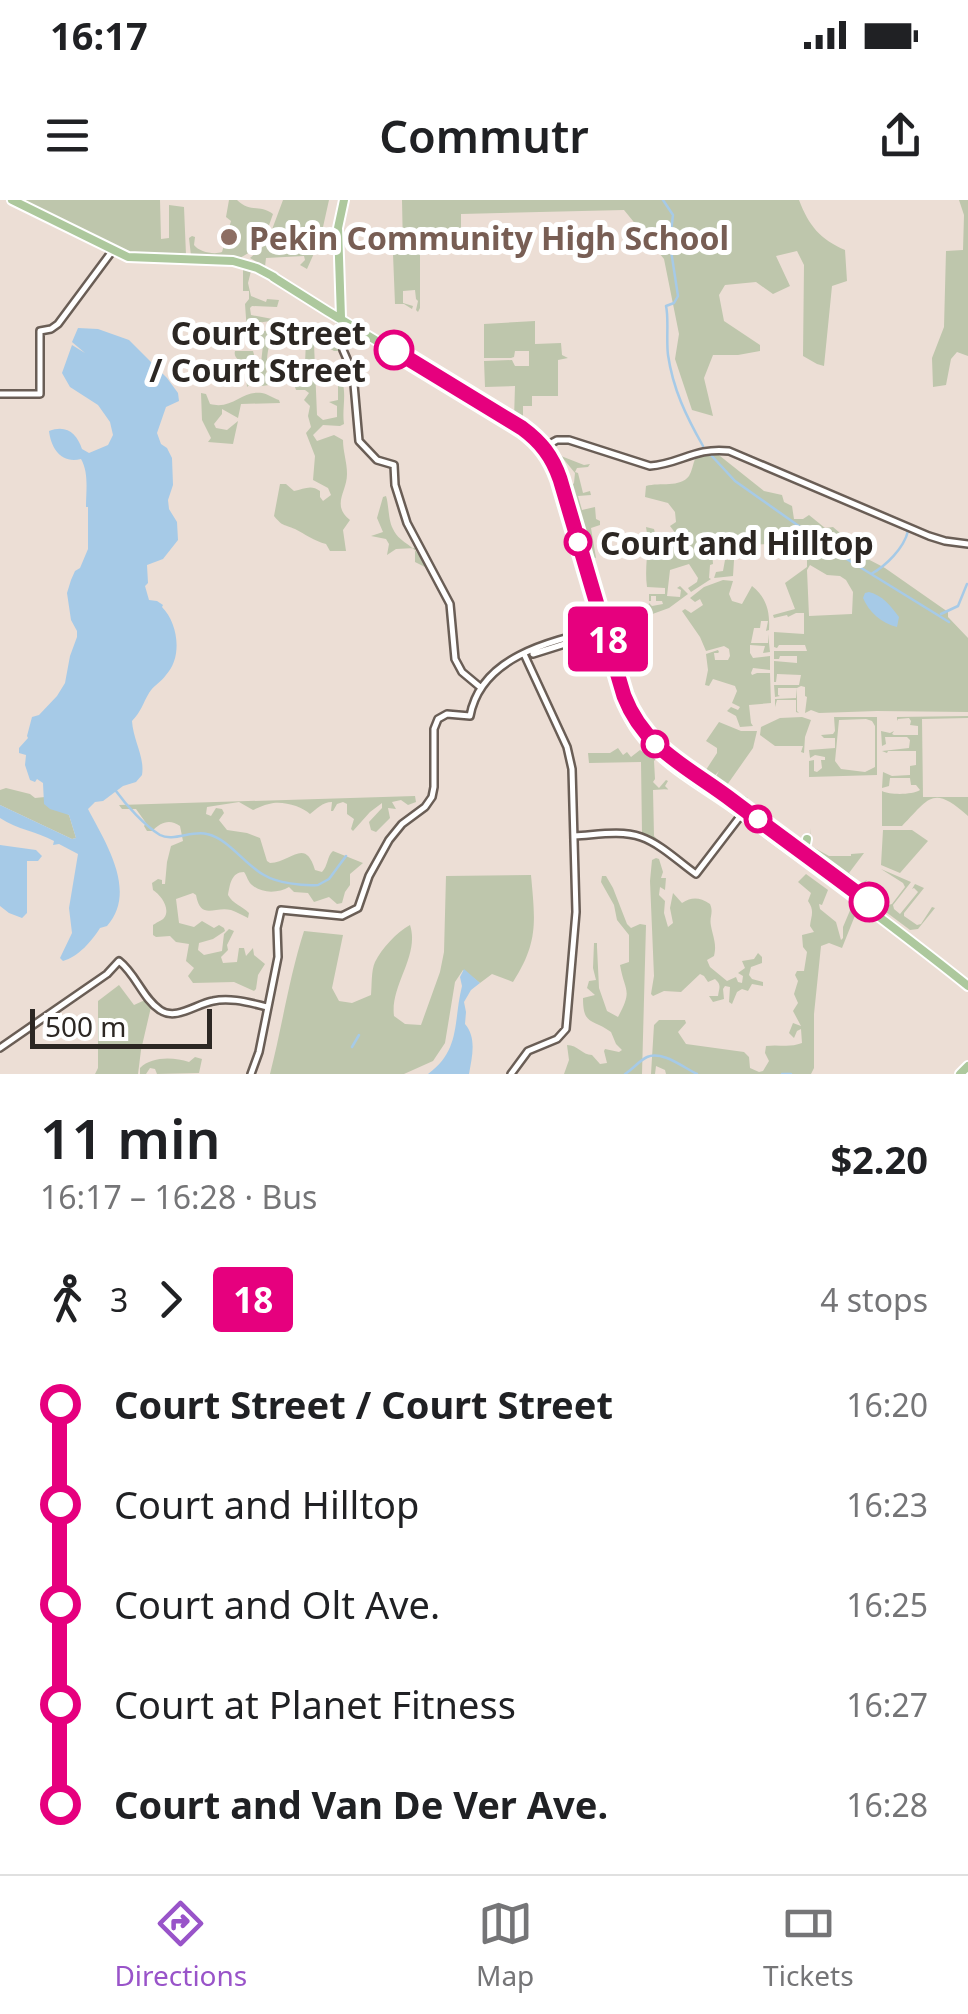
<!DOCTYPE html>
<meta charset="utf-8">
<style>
:root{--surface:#fff;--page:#f2f2f2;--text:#202124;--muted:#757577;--line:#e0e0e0;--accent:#9954c9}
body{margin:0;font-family:"Noto Sans",sans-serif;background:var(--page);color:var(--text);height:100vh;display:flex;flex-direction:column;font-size:38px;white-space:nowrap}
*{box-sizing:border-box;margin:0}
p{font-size:32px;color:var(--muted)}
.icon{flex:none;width:55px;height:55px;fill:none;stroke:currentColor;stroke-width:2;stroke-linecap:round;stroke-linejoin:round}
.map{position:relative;height:874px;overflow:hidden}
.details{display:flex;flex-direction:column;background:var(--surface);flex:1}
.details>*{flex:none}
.badge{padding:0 20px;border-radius:8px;font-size:35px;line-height:65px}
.scale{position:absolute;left:30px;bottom:25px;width:182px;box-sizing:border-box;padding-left:10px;border:5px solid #2c2723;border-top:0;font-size:28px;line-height:35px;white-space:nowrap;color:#2c2723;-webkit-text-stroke:8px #fff;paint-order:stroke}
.map>.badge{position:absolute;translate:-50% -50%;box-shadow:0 0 0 5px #fff}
.legs{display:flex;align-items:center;gap:15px;height:110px;padding:0 40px;font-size:32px}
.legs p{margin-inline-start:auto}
.headline{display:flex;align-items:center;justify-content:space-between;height:170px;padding:0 40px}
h1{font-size:55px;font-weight:600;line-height:75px}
ul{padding:0 40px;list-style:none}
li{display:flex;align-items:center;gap:35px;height:100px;font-size:38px}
li i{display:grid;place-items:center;width:15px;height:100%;margin:0 12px;background:currentColor}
li i::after{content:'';width:25px;height:25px;margin:-12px;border:8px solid;border-radius:50%;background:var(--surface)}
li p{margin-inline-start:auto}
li:first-child i{background:linear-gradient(#0000 50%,currentColor 0)}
li:last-child i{background:linear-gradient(currentColor 50%,#0000 0)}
.status{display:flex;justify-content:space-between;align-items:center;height:70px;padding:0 50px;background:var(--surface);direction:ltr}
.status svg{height:28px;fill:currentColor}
header{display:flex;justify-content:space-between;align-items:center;height:130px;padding:0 40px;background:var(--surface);font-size:45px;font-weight:600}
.tab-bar{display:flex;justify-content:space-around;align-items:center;height:140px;border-top:2px solid var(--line);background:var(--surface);font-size:28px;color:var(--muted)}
.tab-bar a{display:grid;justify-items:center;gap:5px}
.tab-bar .on{color:var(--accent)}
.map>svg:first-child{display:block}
</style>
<div class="status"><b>16:17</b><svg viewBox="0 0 49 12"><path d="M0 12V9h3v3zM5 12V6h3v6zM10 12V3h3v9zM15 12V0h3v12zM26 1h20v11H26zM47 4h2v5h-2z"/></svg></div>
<header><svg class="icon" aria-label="menu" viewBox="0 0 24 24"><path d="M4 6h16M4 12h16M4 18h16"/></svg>Commutr<svg class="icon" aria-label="share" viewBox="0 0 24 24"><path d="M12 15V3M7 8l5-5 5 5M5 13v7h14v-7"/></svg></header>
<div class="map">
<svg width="968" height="874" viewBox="0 0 968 874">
<rect width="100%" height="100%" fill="#ecded5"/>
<path fill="#bec6ac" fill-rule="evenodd" d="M 20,0 L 160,0 L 161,39 L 169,38 L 169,5 L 184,7 L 186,55 L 137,54 L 125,52 Z
M 229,0 L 237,0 C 250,13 260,4 273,14 L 262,45 L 240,58 L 191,56 L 189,38 L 192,36 L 195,37 L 194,45 C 199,52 214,55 222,52 L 231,21 L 226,17 Z
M 283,0 L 329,0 L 323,27 L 326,47 L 315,51 L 307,69 L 300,65 L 305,60 L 304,56 L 266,58 L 265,67 L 250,58 L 267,43 Z
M 402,0 L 799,0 C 809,26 820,39 845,50 L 847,81 L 832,86 L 824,166 L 817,164 L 803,156 L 804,65 L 797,51 L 776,56 L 790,86 L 773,94 L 756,82 L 725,85 L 719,95 L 724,121 L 760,145 L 760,151 L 738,155 L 713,155 L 704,178 L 713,216 L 692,210 L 675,159 L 679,134 L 664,59 L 624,10 L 461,14 L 461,48 L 403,50 Z
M 959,0 L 968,0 L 968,156 L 957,152 L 951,159 L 946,185 L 933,187 L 932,158 L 944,127 L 946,51 L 963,50 L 964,15 Z
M 420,53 L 420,108 L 418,112 L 416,110 L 418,101 L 416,99 L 415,90 L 403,91 L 403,103 L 413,106 L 412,109 L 404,104 L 395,104 L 393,54 Z
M 243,67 L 251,71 L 248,83 L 251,96 L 266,102 L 267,99 L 279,100 L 277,107 L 252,106 L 250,108 L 251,115 L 278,120 L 256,123 L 253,126 L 254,136 L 258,137 L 261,132 L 268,130 L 267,124 L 277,128 L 278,131 C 264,145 268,164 266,180 L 269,185 L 262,186 L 255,180 L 247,187 L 245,166 C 241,160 233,159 235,151 L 253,151 L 256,162 L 259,164 L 261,163 L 263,145 L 248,146 L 245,104 L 249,99 L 249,91 L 243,91 Z
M 535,121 L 535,144 L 561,143 L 562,155 L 568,158 L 558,160 L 558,196 L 532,196 L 532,206 L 523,206 L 523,225 L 514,219 L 515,186 L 485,187 L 484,161 L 512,160 L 515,166 L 529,166 L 529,151 L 515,151 L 514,157 L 511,158 L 484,158 L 484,124 Z
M 289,122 L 303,127 L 310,134 L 327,136 L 340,151 L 334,151 L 318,142 L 314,144 L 317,215 L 323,220 L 337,217 L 337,206 L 329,202 L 338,200 L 338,183 L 343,184 C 346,197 342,211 344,224 L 340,226 L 323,225 L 313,235 L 317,241 L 334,235 L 343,240 C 343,252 347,262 347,274 C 347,292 331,305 350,320 L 343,330 L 346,351 L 330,351 L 326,344 C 314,341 305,334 295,329 C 284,324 283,327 274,316 L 280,284 L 286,284 L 294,291 C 304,289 311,284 320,291 L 320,297 L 323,301 L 331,295 L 328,288 L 313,280 L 315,256 L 306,233 L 311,227 L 308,216 L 310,206 L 304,200 L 309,193 L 305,190 L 296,190 L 295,187 L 303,180 L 299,169 L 305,163 L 306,141 L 300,135 L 283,134 L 283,125 Z
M 201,193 L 206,194 L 210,204 C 233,210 242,190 262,193 C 268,194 273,198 279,200 L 280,203 L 241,204 L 238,218 L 222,209 L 222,214 L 214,224 L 216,228 L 227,230 L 238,221 L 233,244 L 208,242 L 211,238 L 202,220 Z
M 715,252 L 764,291 L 782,295 L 784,302 L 792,306 L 794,319 L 803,319 L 809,315 L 825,328 L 833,327 L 840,333 L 838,344 L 847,344 L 856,348 L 862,356 L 885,368 L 948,412 L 948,417 L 968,438 L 968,512 L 877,511 L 819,513 L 811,510 L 805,513 L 807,497 L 805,496 L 805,487 L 801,486 L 797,488 L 797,511 L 799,513 L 796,512 L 796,500 L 777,500 L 775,507 L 775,499 L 796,498 L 797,488 L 778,488 L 778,495 L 780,496 L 775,497 L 774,485 L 799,485 L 801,475 L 777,474 L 776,482 L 774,482 L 774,461 L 797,463 L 797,456 L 780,456 L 779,459 L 774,459 L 774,451 L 807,451 L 805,445 L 779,445 L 777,448 L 774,447 L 774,432 L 804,434 L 804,413 L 796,413 L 788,417 L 787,415 L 774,418 L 773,415 L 795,409 L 785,383 L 807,367 L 807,348 L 799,342 L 797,347 C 791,342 776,341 770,348 L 769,344 L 735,345 L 733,376 L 714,378 L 716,372 L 723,371 L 725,360 L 729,360 L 730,352 L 712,351 L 713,364 L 710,365 L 709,378 L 711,379 L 691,392 L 688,388 L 697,382 L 698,378 L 689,364 L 670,370 L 667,396 L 680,397 L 681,390 L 677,388 L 680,386 L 688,394 L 669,408 L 647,416 L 649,403 L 652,406 L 663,404 L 662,401 L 656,401 L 656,396 L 651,396 L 651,401 L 649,401 L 649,394 L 665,394 L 665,388 L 647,387 C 644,366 650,349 646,327 L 654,329 L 656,338 L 674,340 L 676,334 L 670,326 L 676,322 L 675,312 L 668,303 L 645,297 L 646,286 C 660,282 680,288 689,276 C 692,271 693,264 695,259 L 687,257 ZM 810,365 L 827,375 L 840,376 L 846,380 L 853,392 L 852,414 L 809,416 L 807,370 Z
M 561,256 L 584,265 L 590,264 L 588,267 L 577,268 L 575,272 L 578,273 L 583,293 L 590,291 L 591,295 L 578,296 L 582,310 L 595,307 L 596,319 L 600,321 L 600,325 L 591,328 L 596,358 L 587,356 L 584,349 L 567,292 L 574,283 L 575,273 Z
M 386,296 C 389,305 388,320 393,329 C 401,346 416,342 425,367 L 415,362 L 415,348 L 396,349 L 387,355 L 389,344 L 386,339 L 371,336 L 383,332 L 377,318 L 383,297 Z
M 723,380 L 733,381 L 729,394 L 732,401 L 742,404 L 752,386 C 767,398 770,412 769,430 L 766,431 L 768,421 L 761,421 L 760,428 L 754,428 L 751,443 L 768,443 L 768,434 L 770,452 L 763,453 L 765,446 L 750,445 L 750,453 L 753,458 L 770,456 L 770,470 L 753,468 L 751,473 L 752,475 L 757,473 L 770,473 L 771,503 L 749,505 L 751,523 L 753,526 L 740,527 L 736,516 L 727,511 L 731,507 L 738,510 L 740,507 L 732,503 L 737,491 L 735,486 L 713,479 L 709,486 L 705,485 L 708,470 L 706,454 L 718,450 L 719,452 L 718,453 L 714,453 L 715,460 L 728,460 L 730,456 L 729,449 L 724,446 L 706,451 L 700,437 L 682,411 L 685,409 L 691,413 L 703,405 L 700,399 L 695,402 L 690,398 L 704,387 Z
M 968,516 L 968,518 L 922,519 L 923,597 L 968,597 L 968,616 C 933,585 930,597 902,626 L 882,626 L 882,591 C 890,595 912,595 920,590 L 916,585 L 911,585 L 910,578 L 890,578 L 889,586 L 882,588 L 883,572 L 892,576 L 910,575 L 910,566 L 916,565 L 916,551 L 888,551 L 887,553 L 882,551 L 909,548 L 910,540 L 907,537 L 885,537 L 886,544 L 882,546 L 881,531 L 890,533 L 894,531 L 892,534 L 894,535 L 918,535 L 918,526 L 910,525 L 911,521 L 909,518 L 898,519 L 897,521 L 897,517 Z
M 802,517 L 811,520 L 805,537 L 804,553 L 801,552 L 803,546 L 775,546 L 760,535 L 761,527 L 780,518 Z
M 834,517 L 877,517 L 877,575 L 809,577 L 809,561 L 814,560 L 814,571 L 817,572 L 822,568 L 821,560 L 825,560 L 825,557 L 815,555 L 810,558 L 809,550 L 835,548 L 835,538 L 824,538 L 821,535 L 833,534 L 835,531 ZM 866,519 L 872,521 L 875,526 L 875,567 L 865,572 L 841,569 L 835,561 L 839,520 Z
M 719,522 L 741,531 L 757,531 L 753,548 L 727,585 L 748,598 L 745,605 L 715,584 L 717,581 L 715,578 L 719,571 L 710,581 L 702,576 L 717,553 L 717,548 L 706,541 Z
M 618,548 L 623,555 L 627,552 L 631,557 L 640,550 L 647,555 L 653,553 L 669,566 L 669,568 L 656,559 L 654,561 L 655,579 L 653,582 L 659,588 L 666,580 L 668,581 L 665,586 L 671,592 L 668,589 L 653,590 L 654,636 L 658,640 L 656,642 L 642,633 L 641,562 L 589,563 L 588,553 L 610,553 Z
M 6,588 L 30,594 L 35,598 L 45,597 L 44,599 L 69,615 L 76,638 L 72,639 L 0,605 L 0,590 Z
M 415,596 L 416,602 L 408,605 L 401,600 L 392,602 L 396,609 L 388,608 L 390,618 L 376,632 L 371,630 L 369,622 L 382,608 L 382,603 L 370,612 L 353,631 L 351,629 L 354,619 L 347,614 L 347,604 L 343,602 L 337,604 L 333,611 L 331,611 L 332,602 C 322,602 317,609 310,614 C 302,606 281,600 269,604 C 263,605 258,608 253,610 L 239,602 L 207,607 L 206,614 L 211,616 L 216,608 L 222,609 L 224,613 L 219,620 L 227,630 L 247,633 L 260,638 L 267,661 L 270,663 C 292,662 305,637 315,670 L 322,672 C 328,666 327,656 333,651 L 363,663 L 350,674 L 350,685 L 345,692 L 342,703 L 337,704 L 329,697 L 314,702 L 308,693 L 294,692 L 289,687 C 279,693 262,694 252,685 C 248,682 247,676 244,672 C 231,672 230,685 228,695 C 233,704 242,706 249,713 L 248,718 C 242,715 237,712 231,710 C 214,706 201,721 196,695 L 193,693 L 176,699 L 179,723 L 194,727 L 202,721 L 214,728 L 219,725 L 224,728 L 225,731 L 213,739 L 199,743 L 198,750 L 204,755 L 222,751 L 224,734 L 229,729 L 234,731 L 227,745 L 228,750 L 221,757 L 223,763 L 237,762 L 239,748 L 244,748 L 246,756 L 253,748 L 254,755 L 265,764 L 258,775 L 256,789 L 254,791 L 234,782 L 193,783 L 188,776 L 194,768 L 186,761 L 189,744 L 176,742 L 170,736 L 156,737 L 153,735 L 153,725 C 154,724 164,719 164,718 C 171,709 161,695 153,690 L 152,683 L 158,679 L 162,680 L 162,684 L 165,684 L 167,662 L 171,646 L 183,641 L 180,626 C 169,618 160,623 152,631 L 147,631 L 144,626 L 146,623 L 136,609 L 122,609 L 119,605 Z
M 810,628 L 811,646 L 829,656 L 851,656 L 851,654 L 864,653 L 849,673 L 861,683 L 867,680 L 861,688 L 855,688 L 813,657 L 810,648 Z
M 883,630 L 912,630 L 928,641 L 900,673 L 881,665 Z
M 656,658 L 659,659 L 663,672 L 661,678 L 666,678 L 665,690 L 660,687 L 659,695 L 665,701 L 664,713 L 668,727 L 673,723 L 670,708 L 673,693 L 682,703 C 692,697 699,697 710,704 C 714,713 709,716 711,726 C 713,737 717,744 714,756 L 707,760 L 710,767 L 727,781 L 736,777 L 738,782 L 742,783 L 743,776 L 738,773 L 745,768 L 742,761 L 754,759 L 758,753 L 762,757 L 762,763 L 751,767 L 749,775 L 752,779 L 763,782 L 763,786 L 752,784 L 748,791 L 742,789 L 737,792 L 732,804 L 729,802 L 730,787 L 725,786 L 723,789 L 724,799 L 713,802 L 709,796 L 718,796 C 719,788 722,785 715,779 L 708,782 L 704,776 L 700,774 L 681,792 L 664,791 L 653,796 L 651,794 L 654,776 L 650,681 L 652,660 Z
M 881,669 L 911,682 L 893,705 L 894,709 L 900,714 L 918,692 L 914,688 L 912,689 L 915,684 L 924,688 L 904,713 L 904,716 L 917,725 L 921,724 L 932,707 L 935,708 L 918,729 L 910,730 L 866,697 L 866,690 L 871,686 L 871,692 L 888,705 L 892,704 L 905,687 L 903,683 Z
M 806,674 L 828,690 L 822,705 L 819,704 L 820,709 L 836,722 L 841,740 L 843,738 L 843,727 L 854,701 L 872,715 L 873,718 L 869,723 L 869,718 L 856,713 L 842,748 L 829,743 L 821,746 L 814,814 L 814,868 L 811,874 L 666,874 L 665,870 L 656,866 L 655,874 L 651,874 L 654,825 L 659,820 L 685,820 L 686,823 L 678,832 L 686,844 L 744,852 L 749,857 L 750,868 L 759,872 L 763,871 L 769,861 L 765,853 L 766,846 C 779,844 789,848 802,843 L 801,829 L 797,831 L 794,838 L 789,833 L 793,823 L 801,826 L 793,811 L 798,803 L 794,794 L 798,781 L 795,775 L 797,771 L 804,771 L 807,752 L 803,747 L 802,735 L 814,732 L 810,726 C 811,716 815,711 808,701 L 811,693 L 798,682 Z
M 531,675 C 535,720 539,742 513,782 L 492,774 L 480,783 L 463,770 L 455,782 L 445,843 L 433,861 L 404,874 L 270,874 C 282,827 289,778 304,731 L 343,735 L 332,788 L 339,801 L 352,803 L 371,795 C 372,785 371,771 375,762 C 382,748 397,732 410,725 C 420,756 390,785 394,816 L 405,824 L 421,825 L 440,772 L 444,752 L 446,676 Z
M 602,676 L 606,676 L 613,688 L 627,724 L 631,728 L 640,724 L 646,725 L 642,874 L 564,874 L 569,860 L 567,845 C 578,845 582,855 592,855 L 600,864 L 607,863 L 604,851 L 605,849 L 619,852 L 622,850 L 616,844 L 611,832 C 592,818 583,826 583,798 L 595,795 L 587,788 L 589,781 L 596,780 L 593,768 L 594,743 L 597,743 L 597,747 L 599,788 L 607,811 L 618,817 C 633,789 625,793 620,765 L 629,762 L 629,735 L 617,720 L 614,705 L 601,682 Z
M 119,785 L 134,805 L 145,800 L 151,807 L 141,850 L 138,874 L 95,874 L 98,868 L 98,801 Z
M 195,857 L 202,859 L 199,873 L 157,874 L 155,869 L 150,868 L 146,874 L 140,874 L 140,868 C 152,856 174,857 189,862 Z"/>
<path fill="#a6cae7" d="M 78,128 L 98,129 L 129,140 L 167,178 L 178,193 L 179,201 L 166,207 L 157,233 L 161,244 L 167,248 L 172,258 L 173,285 L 168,300 L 169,309 L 177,322 L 178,340 L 163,359 L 147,365 L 148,383 L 145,386 L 149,400 L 157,401 L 163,405 L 162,407 C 178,423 183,457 166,475 C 161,482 154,485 149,493 C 143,503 141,512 132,521 C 133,540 145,557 142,575 L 136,582 L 123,586 L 103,601 L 95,602 L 88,609 C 105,642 138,691 107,726 L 100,728 C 92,741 78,757 63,761 L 60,758 L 72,733 L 69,708 L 78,654 L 59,644 L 53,645 L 54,641 C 36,631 18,630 0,618 L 0,605 L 72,639 L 76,638 L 69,615 L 50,609 L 44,604 L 43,583 L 37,579 L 35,582 L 30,580 L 25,565 L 26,555 L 19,553 L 19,548 L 28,538 L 27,536 L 32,517 L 39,515 L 57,496 L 65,483 L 70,456 L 77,437 L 77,431 L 71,420 L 67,393 L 71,380 L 75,371 L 80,368 L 88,349 L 88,307 L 86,307 C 86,291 89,273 81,259 C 61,264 51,248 49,231 C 67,224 77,234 82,249 L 89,253 L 108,245 L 113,235 L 110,222 L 98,205 L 70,187 L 62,173 L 72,145 L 85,153 L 72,142 Z
M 869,392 C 882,395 891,406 899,417 L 897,427 C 881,423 869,412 863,398 L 865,393 Z
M 0,645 L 36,650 L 42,656 L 38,661 L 27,661 L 27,713 L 22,718 L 9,713 L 0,706 Z
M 464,769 L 480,783 L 471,790 L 464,802 L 466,812 L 465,824 C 477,838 472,857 469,874 L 428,874 C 461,850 453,822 462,786 L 460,777 Z"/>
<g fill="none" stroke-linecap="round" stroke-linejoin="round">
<path stroke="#a6cae7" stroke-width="2.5" d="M 663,0 L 673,15 L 670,39
M 670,44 L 678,96 L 674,103 L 666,106 C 669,118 666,139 668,155 C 673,189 686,216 703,246
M 710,254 L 735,281 L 837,353 L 949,422
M 871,374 C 886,366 904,348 908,331
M 941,414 L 958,406 L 967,384
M 116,591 C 126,605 145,626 160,635 C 173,642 192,630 207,634 C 229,639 244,664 264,675 C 277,683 303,686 318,685 L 329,679 L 346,656
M 352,847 L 359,835
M 625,874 C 632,870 640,860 647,857 C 662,850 684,868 697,874
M 782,874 L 791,874"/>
<g stroke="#6a5e56" stroke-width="10">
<path id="minor" d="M 341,122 L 343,150 L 353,173 L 359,241 L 377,260 L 394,265 L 395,285 L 407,323 L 450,404 L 455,459 L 462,472 L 480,487
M 0,194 L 40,194 L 40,131 L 51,129 L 58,124 L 113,50
M 544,247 L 557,240 L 569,240 L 650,266 C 680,264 695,247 729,251 L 929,336 L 945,341 L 968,344
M 533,454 L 603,432
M 575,636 C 596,635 621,630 641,637 C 661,644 679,662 696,674 L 745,610
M 0,848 L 107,774 L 119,761 C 136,774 143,799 160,810 C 176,821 196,804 213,801 C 231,797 250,803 268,807
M 251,874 L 259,852 L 278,757 L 277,728 L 281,710 L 342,716 L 358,708 L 369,676 L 389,640 L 402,624 L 425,607 L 432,597 L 434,587 L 434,529 L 438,519 L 447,514 L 470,516 C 481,456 551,441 602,429
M 511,874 L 528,851 L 557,839 L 566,829 L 576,712 L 572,569 L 567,547 L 524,454"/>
</g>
<g stroke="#fff" stroke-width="12">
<path id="major" d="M 12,0 L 128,57 L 233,61 L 257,68 L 274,77
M 273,77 L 327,111 L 521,228 C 541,242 552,257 560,279 L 618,491 C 625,511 633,529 648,544 C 676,574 715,593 747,618 C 821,673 896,728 968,786
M 341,117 L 338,28 L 344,0
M 786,640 L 801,647 L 806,644 L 807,639
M 960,874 L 968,866"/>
</g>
<use href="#minor" stroke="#fff" stroke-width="5"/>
<use href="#major" stroke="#adc89d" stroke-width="8"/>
</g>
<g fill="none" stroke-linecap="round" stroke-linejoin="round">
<g stroke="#fff" stroke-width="22">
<path id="line-1" d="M 394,150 L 522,228 C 541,242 552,256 560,279 L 624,496 C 645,550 690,568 733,601 C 778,635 824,668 869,702"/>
</g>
<use href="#line-1" stroke="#e6007e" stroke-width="15"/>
</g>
<circle fill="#8d6e63" stroke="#fff" stroke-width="4" cx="229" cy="37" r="10"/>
<g fill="#fff" stroke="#e6007e" stroke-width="5">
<circle cx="394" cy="150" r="18"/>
<circle cx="578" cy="342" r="12"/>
<circle cx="655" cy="544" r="12"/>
<circle cx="758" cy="619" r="12"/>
<circle cx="869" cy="702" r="18"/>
</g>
<g text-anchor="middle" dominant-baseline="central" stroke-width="10" stroke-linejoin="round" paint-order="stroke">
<g font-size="32" font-weight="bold" fill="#785e54" stroke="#fff" text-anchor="start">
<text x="249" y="37">Pekin Community High School</text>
</g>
<g font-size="32" font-weight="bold" fill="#2c2723" stroke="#fff" text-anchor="end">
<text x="366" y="132">Court Street<tspan x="366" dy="37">/ Court Street</tspan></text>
<text x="600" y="342" text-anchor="start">Court and Hilltop</text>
</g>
</g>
</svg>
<div class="scale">500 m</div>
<b class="badge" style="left:608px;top:439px;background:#e6007e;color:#fff">18</b>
</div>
<section class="details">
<div class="headline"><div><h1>11 min</h1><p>16:17 – 16:28 · Bus</p></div><b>$2.20</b></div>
<div class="legs"><svg class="icon" aria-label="walk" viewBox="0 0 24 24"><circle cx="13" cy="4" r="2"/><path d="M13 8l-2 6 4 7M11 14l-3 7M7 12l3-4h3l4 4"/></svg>3<svg class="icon" aria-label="forward" viewBox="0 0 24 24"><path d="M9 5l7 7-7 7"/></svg><b class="badge" style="background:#e6007e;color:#fff">18</b><p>4 stops</p></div>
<ul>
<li><i style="color:#e6007e"></i><b>Court Street / Court Street</b><p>16:20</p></li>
<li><i style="color:#e6007e"></i><span>Court and Hilltop</span><p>16:23</p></li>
<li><i style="color:#e6007e"></i><span>Court and Olt Ave.</span><p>16:25</p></li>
<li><i style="color:#e6007e"></i><span>Court at Planet Fitness</span><p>16:27</p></li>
<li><i style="color:#e6007e"></i><b>Court and Van De Ver Ave.</b><p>16:28</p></li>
</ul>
</section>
<nav class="tab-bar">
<a class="on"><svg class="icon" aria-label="directions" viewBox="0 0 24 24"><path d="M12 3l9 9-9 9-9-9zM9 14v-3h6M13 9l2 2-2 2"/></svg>Directions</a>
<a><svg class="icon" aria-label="map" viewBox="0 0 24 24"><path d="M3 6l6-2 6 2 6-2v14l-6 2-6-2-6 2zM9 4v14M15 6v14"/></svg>Map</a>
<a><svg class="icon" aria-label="tickets" viewBox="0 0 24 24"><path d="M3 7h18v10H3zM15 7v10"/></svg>Tickets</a>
</nav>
